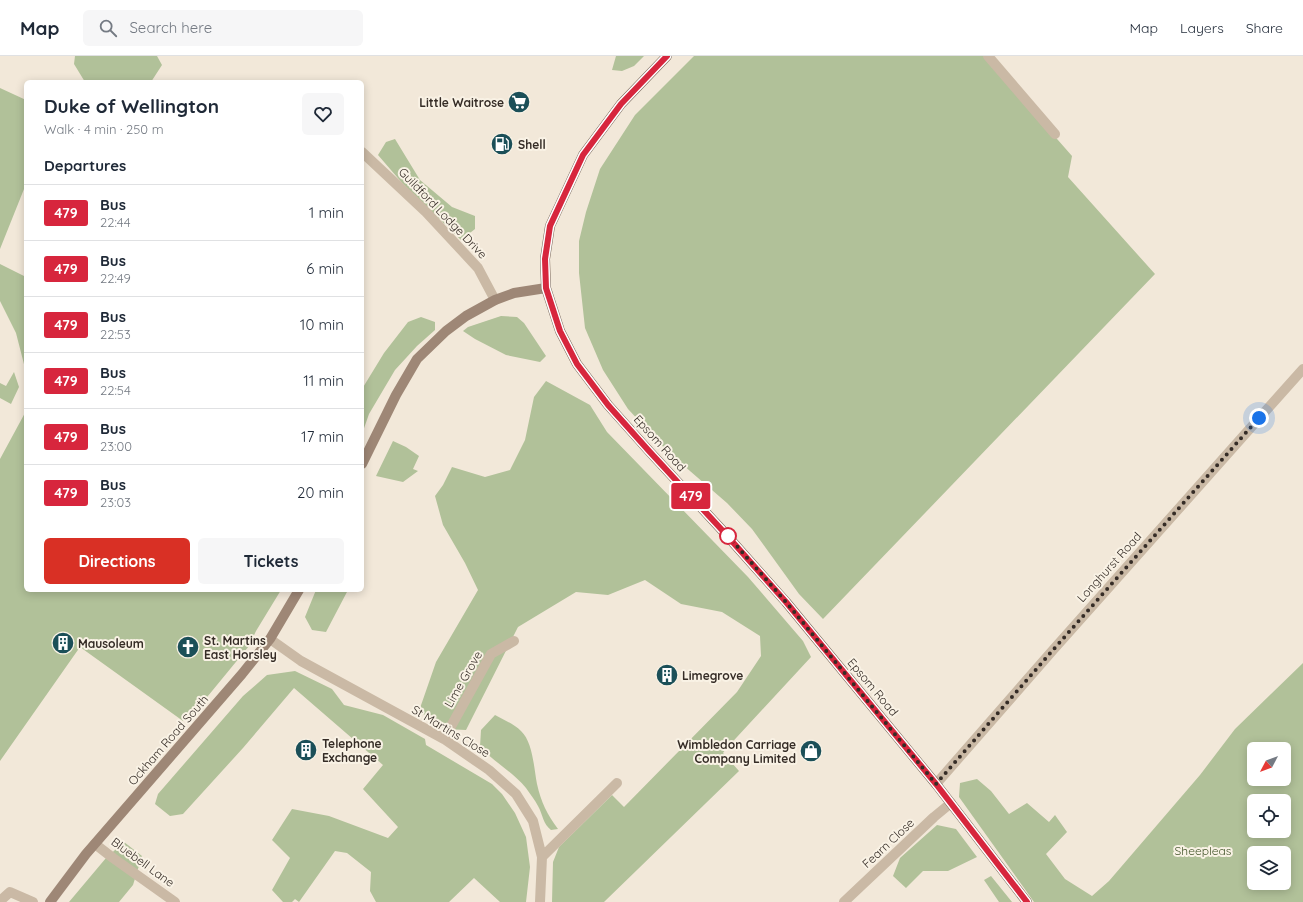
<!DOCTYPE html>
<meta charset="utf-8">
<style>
:root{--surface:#fff;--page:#f6f6f7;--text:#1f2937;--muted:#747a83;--line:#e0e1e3;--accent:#d93025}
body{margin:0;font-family:Quicksand,sans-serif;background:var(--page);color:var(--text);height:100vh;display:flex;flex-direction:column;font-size:15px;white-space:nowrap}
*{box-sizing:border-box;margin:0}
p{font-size:13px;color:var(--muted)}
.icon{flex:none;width:22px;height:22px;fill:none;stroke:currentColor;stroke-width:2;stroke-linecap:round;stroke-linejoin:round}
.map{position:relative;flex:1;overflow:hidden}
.side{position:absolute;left:24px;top:24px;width:340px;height:512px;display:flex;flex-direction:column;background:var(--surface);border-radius:6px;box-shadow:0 2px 10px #0003}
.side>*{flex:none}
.badge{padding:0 8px;border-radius:3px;font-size:14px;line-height:26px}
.needle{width:26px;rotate:229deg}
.controls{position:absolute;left:1247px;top:686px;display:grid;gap:8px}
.controls a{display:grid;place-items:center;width:44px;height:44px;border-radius:6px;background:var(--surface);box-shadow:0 2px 10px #0003;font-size:20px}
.you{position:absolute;width:20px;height:20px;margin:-10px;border:3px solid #fff;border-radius:50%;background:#1a73e8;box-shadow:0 0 0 6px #1a73e833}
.map>.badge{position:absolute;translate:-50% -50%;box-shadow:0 0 0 2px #fff}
h2{padding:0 20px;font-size:15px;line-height:36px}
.round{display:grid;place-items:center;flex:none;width:42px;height:42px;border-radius:6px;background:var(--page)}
.overview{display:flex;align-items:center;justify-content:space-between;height:68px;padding:0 20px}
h1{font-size:19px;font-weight:700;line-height:30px}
.primary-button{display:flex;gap:8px;margin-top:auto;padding:8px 20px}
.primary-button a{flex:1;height:46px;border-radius:6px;background:var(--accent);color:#fff;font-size:16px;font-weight:700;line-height:46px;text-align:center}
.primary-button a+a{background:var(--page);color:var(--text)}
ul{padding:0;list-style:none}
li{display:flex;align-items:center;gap:12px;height:56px;padding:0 20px;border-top:1px solid var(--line)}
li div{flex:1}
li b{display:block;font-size:15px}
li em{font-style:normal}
li .badge{min-width:44px;font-weight:700;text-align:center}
header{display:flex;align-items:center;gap:24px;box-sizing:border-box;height:56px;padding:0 20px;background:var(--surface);border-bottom:1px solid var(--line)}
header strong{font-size:19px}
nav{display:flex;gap:22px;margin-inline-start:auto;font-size:14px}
.search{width:280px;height:36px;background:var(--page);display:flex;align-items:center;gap:10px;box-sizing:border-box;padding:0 14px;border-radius:6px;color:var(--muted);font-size:15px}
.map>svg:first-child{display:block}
</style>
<header>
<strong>Map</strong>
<div class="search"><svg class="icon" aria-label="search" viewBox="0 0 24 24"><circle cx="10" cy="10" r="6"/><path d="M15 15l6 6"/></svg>Search here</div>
<nav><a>Map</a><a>Layers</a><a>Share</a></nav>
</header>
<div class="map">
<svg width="1303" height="846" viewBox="0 0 1303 846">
<rect width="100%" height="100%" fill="#f2e8d9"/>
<path fill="#b1c199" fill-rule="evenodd" d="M 75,0 L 157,0 L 162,9 L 151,26 L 85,26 L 74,8 Z
M 616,0 L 644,0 L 634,10 L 622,15 L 612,14 Z
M 694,0 L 984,0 L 1072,100 L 1068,121 L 1155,218 L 823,563 L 799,538 L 752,473 L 727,447 L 668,396 L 628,353 L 603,314 L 585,272 L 579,217 L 579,185 L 586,156 L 600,113 L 635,59 Z
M 0,32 L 26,44 L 26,128 L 0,193 Z
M 395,83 L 420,124 L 452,151 L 475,160 L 475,173 L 461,184 L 403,128 L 378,99 L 386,86 Z
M 0,208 L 26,221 L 26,316 L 16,277 L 0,245 Z
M 501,260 L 517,261 L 524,267 L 546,300 L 540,306 L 506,299 L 475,283 L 463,275 L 468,271 Z
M 421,261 L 435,266 L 435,274 L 417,290 L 395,314 L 369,358 L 362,378 L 362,333 L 384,297 L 408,266 Z
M 14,316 L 19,331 L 11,348 L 0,342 L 0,327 L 6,330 Z
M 546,325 L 590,349 L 607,376 L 748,521 L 803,585 L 811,601 L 725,694 L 723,697 L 739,715 L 604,846 L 552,846 L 553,806 L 559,791 L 612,739 L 624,751 L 737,636 L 761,600 L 760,580 L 722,556 L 681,548 L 645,524 L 608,539 L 576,536 L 518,571 L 466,674 L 444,673 L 419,655 L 436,606 L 478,534 L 465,507 L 443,469 L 435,440 L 443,429 L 452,411 L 485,421 L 510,414 L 525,384 L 534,341 Z
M 26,355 L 26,534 L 281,534 L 256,575 L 249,590 L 194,657 L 183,665 L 80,591 L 0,705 L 0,403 Z
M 393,385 L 406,391 L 419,400 L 413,413 L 418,415 L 403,426 L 376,420 Z
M 316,534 L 348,534 L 326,576 L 312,574 L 305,561 Z
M 1303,607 L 1303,846 L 1034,846 L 959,741 L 960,727 L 977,723 L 991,735 L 1009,758 L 1027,747 L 1049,766 L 1055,759 L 1067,776 L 1046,798 L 1065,823 L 1092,840 L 1109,825 L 1200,719 L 1235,673 ZM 1254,693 L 1284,693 L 1284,723 L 1254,723 ZM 1254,745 L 1284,745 L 1284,775 L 1254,775 ZM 1254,797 L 1284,797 L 1284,827 L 1254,827 Z
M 295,615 L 332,633 L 344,649 L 383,659 L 425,683 L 426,689 L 492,728 L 502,738 L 515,757 L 526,781 L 530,811 L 526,846 L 500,846 L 474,822 L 449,846 L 376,846 L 370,835 L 371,816 L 347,797 L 335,795 L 299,846 L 295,843 L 292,846 L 283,846 L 272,834 L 290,802 L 272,784 L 292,753 L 329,760 L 388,782 L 398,771 L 363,733 L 383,709 L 294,632 L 243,692 L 183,758 L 170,760 L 155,748 L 158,738 L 243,640 L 267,619 Z
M 495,659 C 504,664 514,668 521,675 C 533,686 534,713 537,728 C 541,746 547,758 558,773 L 551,774 C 543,768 543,759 538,750 C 535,744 530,738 526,732 C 513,716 494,706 480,691 L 481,674 Z
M 937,769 L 956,773 L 977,801 L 948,815 L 923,815 L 906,832 L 893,820 L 900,802 Z
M 124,786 L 142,800 L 133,829 L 119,846 L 69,846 L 106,802 Z
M 991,820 L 1012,846 L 999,846 L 984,824 Z"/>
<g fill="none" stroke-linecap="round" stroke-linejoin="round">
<path stroke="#cab9a5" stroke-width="10" d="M 988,0 L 1055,78
M 362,96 L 426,156 L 478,212 L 495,244
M 270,583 L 301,605 L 444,683 L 489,714 L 516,738 L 533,765 L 542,801 L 540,846
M 444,683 L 491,598 L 514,585
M 936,728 L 1053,594 L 1303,313
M 95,788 L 113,802 L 175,846
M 542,801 L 617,727
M 0,845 L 10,836 L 33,846
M 844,846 L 934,761 L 951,747"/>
<path stroke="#9e8776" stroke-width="10" d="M 362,408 L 396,339 L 417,303 L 446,275 L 466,260 L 495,244 L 514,237 L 546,232
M 50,846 L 86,798 L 242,618 L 270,583 L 299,534"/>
<path stroke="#786457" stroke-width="10" d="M 667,0 L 621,48 L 583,99 L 550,170 L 545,203 L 546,232 L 560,275 L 577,308 L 608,349 L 649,395 L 722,474 L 786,546 L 936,728 L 1027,846"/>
</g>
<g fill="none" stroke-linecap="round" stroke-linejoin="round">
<g stroke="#fff" stroke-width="9">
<path id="line" d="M 667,0 L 621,48 L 583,99 L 550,170 L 545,203 L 546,232 L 560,275 L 577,308 L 608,349 L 649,395 L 722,474 L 786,546 L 936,728 L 1027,846"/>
</g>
<use href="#line" stroke="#d7263d" stroke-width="6"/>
<path stroke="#352c26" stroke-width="4" stroke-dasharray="0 7.2" d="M 728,480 L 786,546 L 936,728 L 1053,594 L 1259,362"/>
</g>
<defs>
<g id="supermarket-disc" transform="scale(1.15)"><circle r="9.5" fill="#1b4f58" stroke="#f9f2e5"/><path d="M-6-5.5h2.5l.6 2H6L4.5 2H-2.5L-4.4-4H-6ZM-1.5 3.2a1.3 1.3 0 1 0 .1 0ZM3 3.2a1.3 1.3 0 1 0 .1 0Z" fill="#fff"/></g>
<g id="fuel-disc" transform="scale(1.15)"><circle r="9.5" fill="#1b4f58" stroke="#f9f2e5"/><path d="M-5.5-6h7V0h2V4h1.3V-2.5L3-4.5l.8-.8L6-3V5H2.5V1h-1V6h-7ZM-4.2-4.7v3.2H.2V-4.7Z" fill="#fff"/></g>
<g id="building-disc" transform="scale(1.15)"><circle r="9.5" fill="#1b4f58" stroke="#f9f2e5"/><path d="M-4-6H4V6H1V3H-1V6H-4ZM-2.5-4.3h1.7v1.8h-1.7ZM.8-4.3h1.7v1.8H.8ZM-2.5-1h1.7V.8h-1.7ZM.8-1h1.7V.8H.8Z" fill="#fff"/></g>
<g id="church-disc" transform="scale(1.15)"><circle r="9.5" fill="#1b4f58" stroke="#f9f2e5"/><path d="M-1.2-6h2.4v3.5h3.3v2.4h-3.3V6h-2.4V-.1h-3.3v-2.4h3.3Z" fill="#fff"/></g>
<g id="shop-disc" transform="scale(1.15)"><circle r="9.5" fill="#1b4f58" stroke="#f9f2e5"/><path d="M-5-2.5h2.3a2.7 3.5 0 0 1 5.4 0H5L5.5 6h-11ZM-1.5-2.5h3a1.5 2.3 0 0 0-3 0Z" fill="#fff"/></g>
</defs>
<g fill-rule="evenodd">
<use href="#supermarket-disc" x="519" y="46"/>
<use href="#fuel-disc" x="502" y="88"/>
<use href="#building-disc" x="63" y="587"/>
<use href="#church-disc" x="188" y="591"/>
<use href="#building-disc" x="667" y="619"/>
<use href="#building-disc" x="306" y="694"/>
<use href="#shop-disc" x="811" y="695"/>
</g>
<circle fill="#fff" stroke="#d7263d" stroke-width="2" cx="728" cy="480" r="8"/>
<g text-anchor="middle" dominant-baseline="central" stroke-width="4" stroke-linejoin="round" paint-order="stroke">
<g font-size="12" font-weight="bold" fill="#352c26" stroke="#f9f2e5" text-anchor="start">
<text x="504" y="46" text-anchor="end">Little Waitrose</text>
<text x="518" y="88">Shell</text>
<text x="204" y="584">St. Martins<tspan x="204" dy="14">East Horsley</tspan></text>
<text x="78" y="587">Mausoleum</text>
<text x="682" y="619">Limegrove</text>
<text x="322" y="687">Telephone<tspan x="322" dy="14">Exchange</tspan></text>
<text x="796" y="688" text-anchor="end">Wimbledon Carriage<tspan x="796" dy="14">Company Limited</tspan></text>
</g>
<g font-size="12" fill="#352c26" stroke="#f9f2e5">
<text transform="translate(443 157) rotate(46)">Guildford Lodge Drive</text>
<text transform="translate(660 387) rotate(48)">Epsom Road</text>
<text transform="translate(1109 511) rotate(-48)">Longhurst Road</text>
<text transform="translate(463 623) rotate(-60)">Lime Grove</text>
<text transform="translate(873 631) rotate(50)">Epsom Road</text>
<text transform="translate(451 675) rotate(31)">St Martins Close</text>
<text transform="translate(168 684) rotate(-49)">Ockham Road South</text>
<text transform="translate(888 787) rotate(-43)">Fearn Close</text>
<text transform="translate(143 806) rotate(36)">Bluebell Lane</text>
</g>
<g font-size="12" fill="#42542a" stroke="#f9f2e5">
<text x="1203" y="794">Sheepleas</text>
</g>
</g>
</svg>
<div class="controls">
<a><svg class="needle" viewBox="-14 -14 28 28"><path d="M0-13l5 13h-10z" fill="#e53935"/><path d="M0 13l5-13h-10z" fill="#747a83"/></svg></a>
<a><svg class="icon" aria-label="locate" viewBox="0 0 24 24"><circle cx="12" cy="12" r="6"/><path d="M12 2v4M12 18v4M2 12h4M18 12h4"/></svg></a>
<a><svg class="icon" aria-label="layers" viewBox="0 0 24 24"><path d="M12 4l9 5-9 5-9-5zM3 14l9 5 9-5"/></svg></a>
</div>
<div class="you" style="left:1259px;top:362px"></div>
<b class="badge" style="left:691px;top:440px;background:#d7263d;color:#fff">479</b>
<section class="side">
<div class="overview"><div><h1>Duke of Wellington</h1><p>Walk · 4 min · 250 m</p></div><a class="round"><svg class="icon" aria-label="heart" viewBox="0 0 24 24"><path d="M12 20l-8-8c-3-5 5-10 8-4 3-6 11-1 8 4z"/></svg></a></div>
<h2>Departures</h2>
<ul>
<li><span class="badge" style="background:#d7263d;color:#fff">479</span><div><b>Bus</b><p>22:44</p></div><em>1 min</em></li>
<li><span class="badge" style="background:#d7263d;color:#fff">479</span><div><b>Bus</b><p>22:49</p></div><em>6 min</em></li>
<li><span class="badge" style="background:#d7263d;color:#fff">479</span><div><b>Bus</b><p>22:53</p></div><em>10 min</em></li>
<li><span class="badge" style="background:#d7263d;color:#fff">479</span><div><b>Bus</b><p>22:54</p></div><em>11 min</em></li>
<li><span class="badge" style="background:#d7263d;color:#fff">479</span><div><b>Bus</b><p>23:00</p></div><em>17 min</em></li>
<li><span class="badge" style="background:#d7263d;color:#fff">479</span><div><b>Bus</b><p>23:03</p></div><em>20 min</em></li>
</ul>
<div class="primary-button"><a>Directions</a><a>Tickets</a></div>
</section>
</div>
